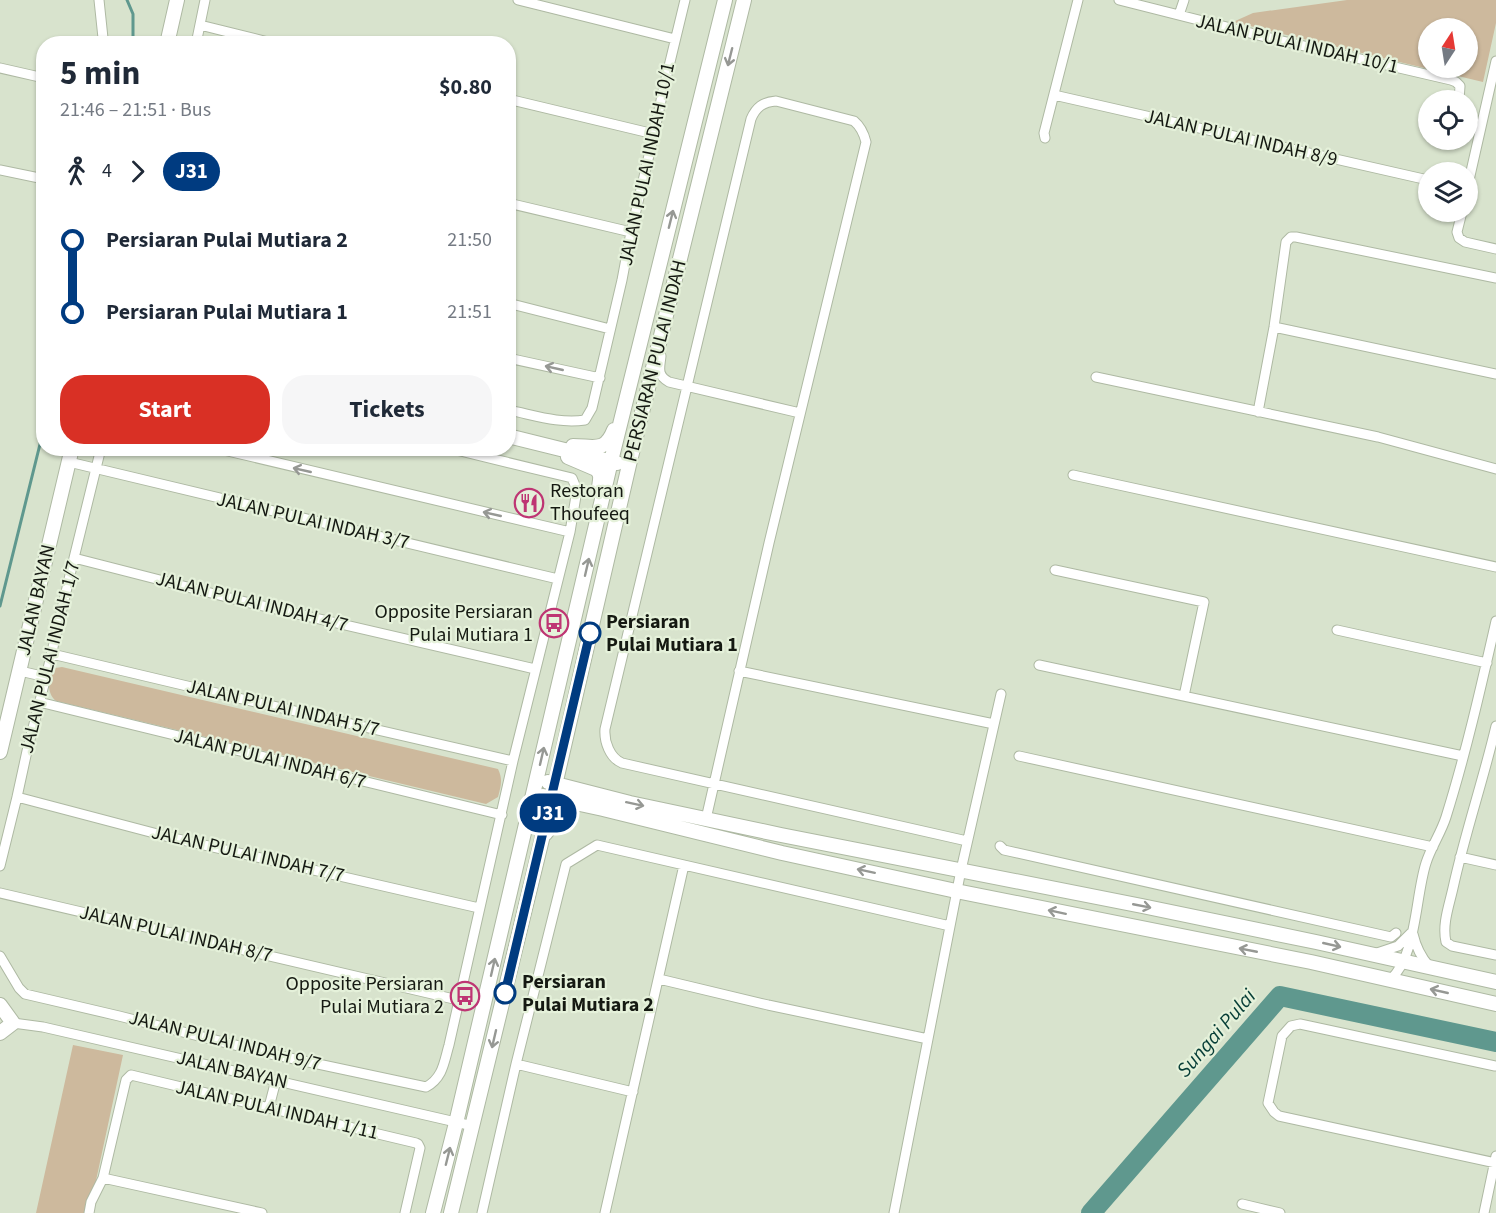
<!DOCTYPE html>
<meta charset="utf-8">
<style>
:root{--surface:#fff;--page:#f6f6f7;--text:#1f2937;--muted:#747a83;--accent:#d93025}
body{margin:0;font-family:"Source Sans 3",sans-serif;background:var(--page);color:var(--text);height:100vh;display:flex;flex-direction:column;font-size:22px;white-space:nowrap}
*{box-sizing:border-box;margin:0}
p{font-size:20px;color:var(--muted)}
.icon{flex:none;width:33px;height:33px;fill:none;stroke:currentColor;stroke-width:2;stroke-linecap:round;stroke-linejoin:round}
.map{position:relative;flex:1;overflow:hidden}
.side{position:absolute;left:36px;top:36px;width:480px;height:420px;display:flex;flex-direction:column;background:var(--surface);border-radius:24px;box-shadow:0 2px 4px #0004}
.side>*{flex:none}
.badge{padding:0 12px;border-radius:20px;font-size:21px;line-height:39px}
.needle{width:39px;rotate:12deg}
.buttons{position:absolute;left:1418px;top:18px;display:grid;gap:12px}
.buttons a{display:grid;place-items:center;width:60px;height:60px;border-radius:50%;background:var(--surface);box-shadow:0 2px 4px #0004;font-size:30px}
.map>.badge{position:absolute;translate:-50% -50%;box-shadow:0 0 0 3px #fff}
.legs{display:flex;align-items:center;gap:9px;height:66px;padding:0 24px;font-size:20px}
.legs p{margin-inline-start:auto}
.head{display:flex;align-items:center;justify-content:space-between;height:102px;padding:0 24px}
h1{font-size:33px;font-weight:700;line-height:45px}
.cta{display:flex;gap:12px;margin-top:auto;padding:12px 24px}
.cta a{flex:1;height:69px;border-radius:24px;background:var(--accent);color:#fff;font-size:24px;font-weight:700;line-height:69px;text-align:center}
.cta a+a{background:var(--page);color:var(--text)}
ul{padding:0 24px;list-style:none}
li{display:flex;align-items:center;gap:21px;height:72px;font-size:22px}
li i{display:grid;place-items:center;width:9px;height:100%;margin:0 8px;background:currentColor}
li i::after{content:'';width:15px;height:15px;margin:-8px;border:4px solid;border-radius:50%;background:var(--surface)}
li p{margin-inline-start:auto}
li:first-child i{background:linear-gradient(#0000 50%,currentColor 0)}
li:last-child i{background:linear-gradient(currentColor 50%,#0000 0)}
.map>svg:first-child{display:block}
</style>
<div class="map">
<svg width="1496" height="1213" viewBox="0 0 1496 1213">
<rect width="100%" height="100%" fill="#d8e3cd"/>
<path fill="#cdb99d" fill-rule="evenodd" d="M 1347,0 L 1496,0 L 1496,23 L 1483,82 L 1233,22 L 1253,13 ZM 1428,28 L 1467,28 L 1467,68 L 1428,68 Z
M 62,667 L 498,769 C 503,779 501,786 498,797 L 486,804 L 56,701 C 46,693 48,678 55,668 Z
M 73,1045 L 123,1055 L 89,1213 L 36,1213 Z"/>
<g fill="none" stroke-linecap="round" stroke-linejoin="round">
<path stroke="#5f988e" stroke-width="3" d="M 127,0 L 133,14 L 133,44
M 0,606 L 44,428"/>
<path stroke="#5f988e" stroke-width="20" d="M 1091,1213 L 1280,996 L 1496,1042"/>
<g stroke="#aeb9a3" stroke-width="11">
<path id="street" d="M 99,0 L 103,38 L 102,44
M 518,0 L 675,39
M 1119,0 L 1274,39 L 1451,80 L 1456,82 L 1460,86 L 1459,100
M 1179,15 L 1184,0
M 200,25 L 276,44
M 196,44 L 205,0
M 0,68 L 44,78
M 1054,95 L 1428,180
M 508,99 L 654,134
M 1045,138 L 1044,133 L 1078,0
M 0,170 L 44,179
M 1467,189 L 1496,61
M 508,203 L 631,232
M 1462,212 L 1457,232 L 1459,238 L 1465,242 L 1496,249
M 508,303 L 610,329
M 1274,327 L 1496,374
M 661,356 C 660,367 656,375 669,382 L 800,413
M 508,358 L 600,378
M 1096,377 L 1378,437 L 1496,469
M 508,410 C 534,415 559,424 585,420 L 592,408 L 622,280 L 631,232 L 654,134 L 663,91 L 685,0
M 1258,412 L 1274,327 L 1286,242 L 1291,237 L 1296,237 L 1496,278
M 215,448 L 570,532
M 69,462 L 558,579
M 1073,475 L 1496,567
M 74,558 L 246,602 L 535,669
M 1055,570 L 1204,602 L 1184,696
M 1337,630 L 1487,663
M 52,654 L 225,695 L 513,761
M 1039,665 L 1463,756
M 20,671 L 46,677
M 739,671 L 994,724
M 39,702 L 502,815
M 1496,726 C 1483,781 1465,833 1453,888 C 1449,906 1442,924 1446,942 L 1452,946 L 1496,955
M 1019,756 L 1433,847
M 17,797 L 169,837 L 479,908
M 706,819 L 714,784 L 769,543 L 866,142 C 864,134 860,126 854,121 L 776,101 C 763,102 756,107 751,119 L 605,729 C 604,742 610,758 622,763 L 967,841
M 1000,846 L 1004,850 L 1391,937 L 1396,933
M 1460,857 L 1496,865
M 0,866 L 17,797 L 27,751 L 46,677 L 74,558 L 101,448
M 0,893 C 153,928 305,965 458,1000
M 1413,934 C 1416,947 1420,956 1429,966
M 1374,954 L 1398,946 L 1411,933
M 0,956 L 19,988 L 25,994 L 119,1016 L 271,1054 L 426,1087 C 443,1078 444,1062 449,1045 L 513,761 L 570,532 L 577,490 L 572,478 L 448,448
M 659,979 L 768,1005 L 928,1039
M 1390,980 C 1417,956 1415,897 1426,863 C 1431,847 1441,833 1446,817 C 1466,753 1481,687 1496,621
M 13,1023 L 43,1027 L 473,1126
M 516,1064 L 633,1092
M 1495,1066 L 1300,1024 L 1291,1026 L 1282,1036 L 1268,1103 L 1274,1112 L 1279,1116 L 1496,1163
M 269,1107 L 276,1080
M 103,1178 L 262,1213
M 1242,1204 L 1280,1213
M 89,1213 L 91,1202 L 103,1178 L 126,1080 L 131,1075 L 416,1143 L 418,1144 L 420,1148 L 405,1213
M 482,1213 L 516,1064 L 566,864 L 597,845 L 950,926
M 605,1213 L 684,865
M 894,1213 L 961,870 L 1001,694
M 1484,1213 L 1496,1156"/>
</g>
<g stroke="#aeb9a3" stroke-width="16">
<path id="secondary" d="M 167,44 L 177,0
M 508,436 L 617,463
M 573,446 C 594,446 605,453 614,430
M 568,457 L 596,469 C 602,474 600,480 599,487
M 0,752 L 72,448
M 548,782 L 630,803 L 781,835 L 1142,906 L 1316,942 L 1496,982
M 543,796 L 603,809 L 782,853 L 956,891 L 1311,962 L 1496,1004
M 545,834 L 553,824 L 575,803
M 0,1005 L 13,1023 L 0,1033
M 433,1213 L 456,1123 L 611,461 L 725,0
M 451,1213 L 552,798 L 629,465 L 744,0"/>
</g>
<use href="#street" stroke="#fff" stroke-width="9"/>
<use href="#secondary" stroke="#fff" stroke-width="14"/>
</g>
<defs><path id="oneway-shaft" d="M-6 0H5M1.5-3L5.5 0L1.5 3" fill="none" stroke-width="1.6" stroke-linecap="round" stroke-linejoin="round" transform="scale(1.5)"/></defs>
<g stroke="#969894">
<use href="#oneway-shaft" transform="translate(730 57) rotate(104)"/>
<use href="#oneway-shaft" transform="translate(671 219) rotate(-76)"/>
<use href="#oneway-shaft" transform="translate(554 368) rotate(-167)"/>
<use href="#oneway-shaft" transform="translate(302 470) rotate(-167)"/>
<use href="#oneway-shaft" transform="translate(492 514) rotate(-167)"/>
<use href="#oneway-shaft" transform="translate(587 567) rotate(-77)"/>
<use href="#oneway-shaft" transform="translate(542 756) rotate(-77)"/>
<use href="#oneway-shaft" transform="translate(635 804) rotate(12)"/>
<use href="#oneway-shaft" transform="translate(866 871) rotate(-168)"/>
<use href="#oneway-shaft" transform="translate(1142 906) rotate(11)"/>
<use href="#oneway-shaft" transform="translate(1057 912) rotate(-168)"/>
<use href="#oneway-shaft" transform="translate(1332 945) rotate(13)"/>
<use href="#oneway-shaft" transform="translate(1248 950) rotate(-169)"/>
<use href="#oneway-shaft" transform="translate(493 967) rotate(-77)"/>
<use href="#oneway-shaft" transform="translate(1439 991) rotate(-167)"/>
<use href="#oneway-shaft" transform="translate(494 1039) rotate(103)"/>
<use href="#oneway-shaft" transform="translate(448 1156) rotate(-76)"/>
</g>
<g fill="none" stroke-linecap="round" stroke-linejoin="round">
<g stroke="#fff" stroke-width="14">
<path id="line-1" d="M 505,993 L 590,633"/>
</g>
<use href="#line-1" stroke="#003b80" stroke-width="9"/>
</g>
<defs>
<g id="restaurant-ring" transform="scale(1.5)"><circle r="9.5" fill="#e5f1da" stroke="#be3573" stroke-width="1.5"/><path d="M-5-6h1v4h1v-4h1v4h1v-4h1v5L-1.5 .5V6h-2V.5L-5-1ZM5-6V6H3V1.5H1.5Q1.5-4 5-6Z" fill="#be3573"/></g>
<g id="bus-ring" transform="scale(1.5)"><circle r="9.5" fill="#e5f1da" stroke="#be3573" stroke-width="1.5"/><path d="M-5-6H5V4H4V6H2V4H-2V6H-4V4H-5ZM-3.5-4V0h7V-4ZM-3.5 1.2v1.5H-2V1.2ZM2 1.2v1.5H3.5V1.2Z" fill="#be3573"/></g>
</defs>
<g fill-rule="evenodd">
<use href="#restaurant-ring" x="529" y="503"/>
<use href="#bus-ring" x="554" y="623"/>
<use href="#bus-ring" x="465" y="996"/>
</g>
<g fill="#fff" stroke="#003b80" stroke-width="3">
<circle cx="590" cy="633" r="10"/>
<circle cx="505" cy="993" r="10"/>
</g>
<g text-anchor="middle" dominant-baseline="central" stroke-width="4.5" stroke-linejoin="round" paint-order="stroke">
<g font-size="20" fill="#151912" stroke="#e5f1da">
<text transform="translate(1297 44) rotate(13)">JALAN PULAI INDAH 10/1</text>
<text transform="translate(1241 138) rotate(13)">JALAN PULAI INDAH 8/9</text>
<text transform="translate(647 164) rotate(-78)">JALAN PULAI INDAH 10/1</text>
<text transform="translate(655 361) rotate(-76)">PERSIARAN PULAI INDAH</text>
<text transform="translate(313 521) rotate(13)">JALAN PULAI INDAH 3/7</text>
<text transform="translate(36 600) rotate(-77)">JALAN BAYAN</text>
<text transform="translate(252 602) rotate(14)">JALAN PULAI INDAH 4/7</text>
<text transform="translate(50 657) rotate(-76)">JALAN PULAI INDAH 1/7</text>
<text transform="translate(283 708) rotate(13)">JALAN PULAI INDAH 5/7</text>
<text transform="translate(270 759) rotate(14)">JALAN PULAI INDAH 6/7</text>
<text transform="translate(248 854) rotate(13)">JALAN PULAI INDAH 7/7</text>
<text transform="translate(176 934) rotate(13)">JALAN PULAI INDAH 8/7</text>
<text transform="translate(225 1041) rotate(14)">JALAN PULAI INDAH 9/7</text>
<text transform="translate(232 1070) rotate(13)">JALAN BAYAN</text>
<text transform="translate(277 1110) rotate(13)">JALAN PULAI INDAH 1/11</text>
</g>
<g font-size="20" fill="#151912" stroke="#e5f1da" text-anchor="end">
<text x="550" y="491" text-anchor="start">Restoran<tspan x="550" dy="23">Thoufeeq</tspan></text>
<text x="533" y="612">Opposite Persiaran<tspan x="533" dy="23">Pulai Mutiara 1</tspan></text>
<text x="444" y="984">Opposite Persiaran<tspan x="444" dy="23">Pulai Mutiara 2</tspan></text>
</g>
<g font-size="20" font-weight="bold" fill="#151912" stroke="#e5f1da" text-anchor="start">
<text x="606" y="622">Persiaran<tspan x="606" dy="23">Pulai Mutiara 1</tspan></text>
<text x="522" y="982">Persiaran<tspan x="522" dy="23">Pulai Mutiara 2</tspan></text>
</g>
<g font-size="21" font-style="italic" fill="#073e37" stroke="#e5f1da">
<text transform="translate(1216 1033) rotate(-49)">Sungai Pulai</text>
</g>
</g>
</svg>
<div class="buttons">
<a><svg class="needle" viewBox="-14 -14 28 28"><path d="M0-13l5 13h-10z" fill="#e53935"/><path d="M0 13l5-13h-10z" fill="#747a83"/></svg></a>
<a><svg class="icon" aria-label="locate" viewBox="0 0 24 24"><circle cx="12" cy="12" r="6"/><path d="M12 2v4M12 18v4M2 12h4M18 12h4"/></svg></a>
<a><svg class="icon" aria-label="layers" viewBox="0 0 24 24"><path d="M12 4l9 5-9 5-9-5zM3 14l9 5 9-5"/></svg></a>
</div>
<b class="badge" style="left:548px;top:813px;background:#003b80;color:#fff">J31</b>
<section class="side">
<div class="head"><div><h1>5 min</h1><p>21:46 – 21:51 · Bus</p></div><b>$0.80</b></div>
<div class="legs"><svg class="icon" aria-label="walk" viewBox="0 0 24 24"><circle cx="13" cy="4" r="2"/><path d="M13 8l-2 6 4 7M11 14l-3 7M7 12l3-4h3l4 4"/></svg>4<svg class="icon" aria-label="forward" viewBox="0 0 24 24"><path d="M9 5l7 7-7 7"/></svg><b class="badge" style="background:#003b80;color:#fff">J31</b></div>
<ul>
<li><i style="color:#003b80"></i><b>Persiaran Pulai Mutiara 2</b><p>21:50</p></li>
<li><i style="color:#003b80"></i><b>Persiaran Pulai Mutiara 1</b><p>21:51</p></li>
</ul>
<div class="cta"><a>Start</a><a>Tickets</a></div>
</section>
</div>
